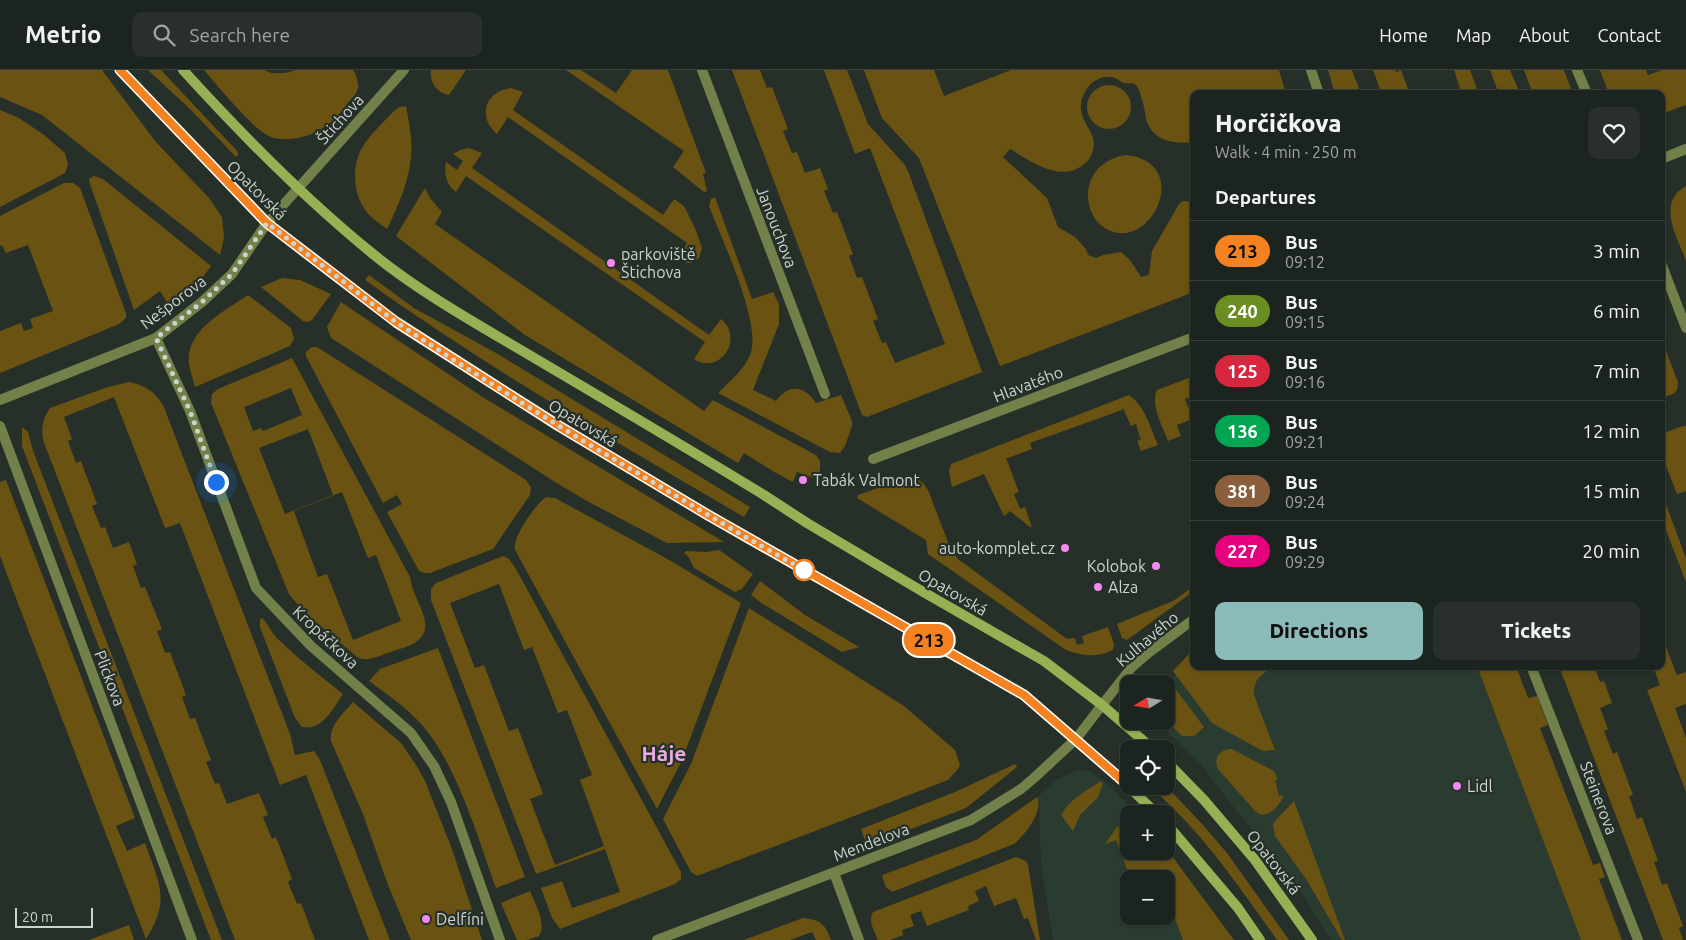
<!DOCTYPE html>
<meta charset="utf-8">
<style>
:root{--surface:#1c241f;--page:#29302c;--text:#f1f3f6;--muted:#a0a4a4;--line:#3a413d;--accent:#8bbbb9}
body{margin:0;font-family:Ubuntu,sans-serif;background:var(--page);color:var(--text);height:100vh;display:flex;flex-direction:column;font-size:19px;white-space:nowrap}
*{box-sizing:border-box;margin:0}
p{font-size:16px;color:var(--muted)}
.icon{flex:none;width:28px;height:28px;fill:none;stroke:currentColor;stroke-width:2;stroke-linecap:round;stroke-linejoin:round}
.map{position:relative;flex:1;overflow:hidden}
.details{position:absolute;left:1190px;top:20px;width:475px;height:580px;display:flex;flex-direction:column;background:var(--surface);border-radius:10px;box-shadow:0 1px 4px #0004,0 0 0 1px var(--line)}
.details>*{flex:none}
.badge{padding:0 10px;border-radius:16px;font-size:18px;line-height:32px}
.needle{width:32px;rotate:259deg}
.controls{position:absolute;left:1120px;top:605px;display:grid;gap:10px}
.controls a{display:grid;place-items:center;width:55px;height:55px;border-radius:10px;background:var(--surface);box-shadow:0 1px 4px #0004,0 0 0 1px var(--line);font-size:25px}
.scale{position:absolute;left:15px;bottom:12px;width:78px;box-sizing:border-box;padding-left:5px;border:2px solid #cdd4cf;border-top:0;font-size:14px;line-height:18px;white-space:nowrap;color:#cdd4cf;-webkit-text-stroke:4px #263029;paint-order:stroke}
.you{position:absolute;width:25px;height:25px;margin:-12px;border:4px solid #fff;border-radius:50%;background:#1a73e8;box-shadow:0 0 0 8px #1a73e833}
.map>.badge{position:absolute;translate:-50% -50%;box-shadow:0 0 0 2px #fff}
h2{padding:0 25px;font-size:19px;line-height:45px}
.round{display:grid;place-items:center;flex:none;width:52px;height:52px;border-radius:10px;background:var(--page)}
.summary{display:flex;align-items:center;justify-content:space-between;height:85px;padding:0 25px}
h1{font-size:24px;font-weight:800;line-height:38px}
.cta{display:flex;gap:10px;margin-top:auto;padding:10px 25px}
.cta a{flex:1;height:58px;border-radius:10px;background:var(--accent);color:#111;font-size:20px;font-weight:800;line-height:58px;text-align:center}
.cta a+a{background:var(--page);color:var(--text)}
ul{padding:0;list-style:none}
li{display:flex;align-items:center;gap:15px;height:60px;padding:0 25px;border-top:1px solid var(--line)}
li div{flex:1}
li b{display:block;font-size:19px}
li em{font-style:normal}
li .badge{min-width:55px;font-weight:700;text-align:center}
header{display:flex;align-items:center;gap:30px;box-sizing:border-box;height:70px;padding:0 25px;background:var(--surface);border-bottom:1px solid var(--line)}
header strong{font-size:24px}
nav{display:flex;gap:28px;margin-inline-start:auto;font-size:18px}
.search{width:350px;height:45px;background:var(--page);display:flex;align-items:center;gap:12px;box-sizing:border-box;padding:0 18px;border-radius:10px;color:var(--muted);font-size:19px}
.map>svg:first-child{display:block}
</style>
<header>
<strong>Metrio</strong>
<div class="search"><svg class="icon" aria-label="search" viewBox="0 0 24 24"><circle cx="10" cy="10" r="6"/><path d="M15 15l6 6"/></svg>Search here</div>
<nav><a>Home</a><a>Map</a><a>About</a><a>Contact</a></nav>
</header>
<div class="map">
<svg width="1686" height="870" viewBox="0 0 1686 870">
<rect width="100%" height="100%" fill="#263029"/>
<path fill="#2a3b30" fill-rule="evenodd" d="M 1194,589 L 1194,596 L 1491,596 L 1595,870 L 1331,870 L 1303,825 L 1200,694 L 1156,651 L 1166,651 L 1166,614 L 1164,614 Z
M 1079,700 L 1089,701 L 1106,712 L 1137,744 L 1129,744 L 1129,781 L 1166,781 L 1166,778 L 1234,870 L 1053,870 L 1041,794 L 1039,733 L 1037,727 L 1057,710 L 1070,703 ZM 1129,809 L 1166,809 L 1166,846 L 1129,846 Z"/>
<path fill="#6a5213" fill-rule="evenodd" d="M 0,0 L 102,0 L 155,71 L 209,128 L 222,147 L 224,168 L 220,185 L 42,45 L 0,27 Z
M 148,0 L 161,0 L 238,82 L 238,86 L 235,86 L 191,40 Z
M 204,0 L 263,0 L 272,3 L 285,3 L 296,0 L 353,0 C 356,5 359,13 358,18 C 357,24 351,29 347,34 C 341,42 335,50 326,56 C 314,66 287,73 271,67 C 254,61 218,16 204,0 Z
M 431,0 L 466,0 L 449,25 C 437,23 429,12 431,0 Z
M 566,0 L 581,0 L 616,23 L 632,0 L 668,0 L 706,103 L 703,104 L 707,121 L 704,122 L 673,97 L 684,81 Z
M 732,0 L 760,0 L 767,18 L 772,17 L 788,59 L 783,61 L 792,83 L 797,82 L 805,103 L 820,98 L 828,119 L 824,121 L 833,143 L 837,142 L 853,184 L 849,186 L 857,208 L 862,207 L 878,249 L 873,251 L 882,273 L 886,272 L 895,293 L 945,274 L 870,78 L 855,84 L 824,0 L 847,0 L 868,54 L 905,95 L 908,101 L 982,302 L 867,347 L 862,345 Z
M 864,0 L 934,0 L 944,26 L 1011,0 L 1279,0 L 1286,24 L 1194,24 L 1194,72 C 1175,74 1155,72 1147,52 C 1145,46 1145,39 1143,33 C 1141,27 1140,20 1136,15 C 1132,12 1130,14 1125,13 C 1120,12 1116,7 1111,7 C 1093,5 1080,23 1081,39 C 1082,53 1094,61 1094,75 C 1093,83 1090,90 1083,95 C 1060,113 1030,91 1010,79 L 1003,87 L 1047,128 L 1058,157 L 1075,167 L 1086,179 L 1088,185 L 1096,188 L 1103,185 L 1121,182 L 1130,190 L 1141,207 L 1149,205 L 1152,181 L 1179,134 L 1183,131 L 1194,132 L 1194,222 L 1000,296 L 919,88 L 882,48 Z
M 1328,0 L 1352,0 L 1361,24 L 1335,24 Z
M 1373,0 L 1395,0 L 1396,2 L 1401,0 L 1410,24 L 1382,24 Z
M 1454,0 L 1470,0 L 1479,24 L 1462,24 Z
M 1490,0 L 1510,0 L 1518,19 L 1504,24 L 1499,24 Z
M 1524,0 L 1564,0 L 1573,24 L 1533,24 Z
M 1600,0 L 1646,0 L 1648,5 L 1662,0 L 1686,0 L 1686,35 L 1661,44 L 1661,24 L 1609,24 Z
M1087 37a22 22 0 1 1 44 0a22 22 0 1 1-44 0Z
M 511,18 L 523,22 L 513,40 L 663,145 L 674,129 L 684,136 L 695,158 L 702,178 L 699,188 L 691,193 L 687,193 L 679,188 L 687,173 L 508,47 L 497,64 C 477,47 485,21 511,18 Z
M 406,36 C 408,47 410,57 411,68 C 414,100 401,130 387,159 C 379,153 369,147 364,138 C 353,122 352,95 362,78 C 370,64 384,52 395,40 L 400,37 Z
M 0,40 L 19,48 L 44,65 L 65,83 L 68,95 L 65,103 L 0,137 Z
M 469,78 L 482,83 L 472,98 L 709,265 L 721,249 C 745,269 719,306 694,289 L 705,272 L 466,106 L 456,122 C 446,115 444,103 446,92 L 457,100 L 463,91 L 453,84 L 460,80 Z
M 1126,85 C 1197,93 1147,190 1102,156 C 1092,149 1087,134 1088,122 C 1090,101 1106,88 1126,85 Z
M 94,106 L 103,109 L 211,196 L 203,207 L 192,217 L 168,234 L 160,221 L 134,240 L 90,114 L 89,109 Z
M 64,113 L 73,113 L 80,118 L 126,243 L 126,248 L 119,254 L 0,303 L 0,261 L 21,253 L 24,261 L 33,258 L 30,249 L 53,241 L 28,175 L 6,183 L 2,175 L 0,176 L 0,146 Z
M 1686,116 L 1686,191 C 1677,166 1656,133 1686,116 Z
M 425,118 L 430,128 L 442,142 L 435,154 L 704,341 L 713,330 L 816,385 L 820,391 L 820,402 L 814,408 L 797,402 L 793,412 L 776,403 L 744,383 L 738,393 L 525,265 L 396,166 Z
M 715,127 L 752,229 L 773,222 L 779,234 L 779,254 L 753,320 L 776,331 C 789,313 805,316 816,333 L 841,325 L 852,351 L 852,356 L 845,376 L 840,383 L 830,382 L 718,323 C 729,312 744,300 750,285 C 763,255 721,168 709,136 L 711,129 Z
M 369,205 L 414,238 L 496,283 L 750,437 L 744,447 C 615,371 486,297 365,210 Z
M 282,208 L 300,210 L 331,224 L 312,250 L 308,252 L 303,251 L 261,217 Z
M 248,225 L 291,258 L 294,269 L 290,276 L 195,317 C 193,309 190,301 189,294 C 185,260 225,241 248,225 Z
M 341,232 L 481,326 L 724,472 L 667,473 L 585,430 L 555,412 L 331,268 L 327,257 Z
M 1661,268 L 1678,312 L 1677,320 L 1673,324 L 1661,328 Z
M 312,277 L 317,277 L 526,410 L 531,417 L 530,425 L 493,479 L 430,503 L 424,503 L 419,501 L 387,442 L 402,434 L 397,425 L 383,433 L 306,286 L 306,282 Z
M 292,288 L 410,507 C 411,512 412,517 414,522 C 420,538 435,559 416,572 C 410,577 398,579 391,582 C 380,585 368,593 357,587 L 303,541 L 289,524 L 211,333 L 212,324 L 218,319 ZM 291,318 L 302,345 L 263,361 L 261,358 L 253,361 L 244,337 ZM 308,359 L 333,425 L 285,444 L 259,378 ZM 342,422 L 368,488 L 376,485 L 401,551 L 353,570 L 327,504 L 318,507 L 294,441 Z
M 1194,306 L 1194,326 L 1185,329 L 1193,349 L 1177,355 L 1181,366 L 1168,371 C 1163,357 1150,336 1157,320 Z
M 129,312 C 145,315 154,321 163,335 L 290,664 L 295,685 L 314,681 L 320,690 L 390,870 L 369,870 L 306,705 L 280,715 L 180,453 L 165,458 L 114,327 L 64,347 L 72,369 L 68,371 L 76,393 L 81,391 L 97,434 L 92,436 L 101,458 L 105,457 L 113,478 L 129,472 L 137,494 L 133,496 L 141,518 L 145,517 L 162,559 L 157,561 L 165,583 L 170,582 L 186,625 L 182,627 L 190,649 L 195,648 L 211,690 L 206,692 L 215,714 L 219,713 L 227,734 L 259,723 L 268,745 L 263,747 L 272,769 L 276,767 L 292,809 L 288,812 L 297,834 L 301,833 L 315,870 L 235,870 L 43,370 C 41,358 43,348 50,338 L 108,317 Z
M 1129,325 C 1145,336 1150,357 1158,375 L 1141,381 L 1137,371 L 1142,369 L 1140,368 L 1136,354 L 1131,356 L 1123,338 L 1122,340 L 1030,373 L 1032,379 L 1008,388 L 1006,388 L 1019,422 L 1014,424 L 1020,439 L 1025,437 L 1032,457 L 1030,457 L 1010,441 L 1004,446 L 984,404 L 952,417 L 949,402 L 951,394 Z
M 1683,356 L 1686,356 L 1686,421 L 1677,424 L 1661,383 L 1661,364 Z
M 22,357 L 28,362 L 33,381 L 222,870 L 211,870 L 22,376 Z
M 913,406 L 923,413 L 928,420 L 951,480 L 958,489 L 1067,569 L 1075,568 L 1077,575 L 1084,573 L 1082,566 L 1108,557 L 1114,574 L 1113,580 C 1096,588 1083,586 1066,580 L 928,484 L 926,470 L 857,428 L 858,425 Z
M 6,410 L 135,748 L 116,756 L 127,781 L 145,773 C 159,813 171,830 146,869 L 0,486 L 0,412 Z
M 1661,421 L 1686,488 L 1686,512 L 1661,447 Z
M 546,427 L 555,428 L 671,491 L 741,533 L 682,690 L 657,739 L 515,480 C 512,467 536,434 546,427 Z
M 719,480 L 753,504 L 742,519 L 735,522 L 694,498 L 688,486 L 684,483 L 686,481 L 707,482 Z
M 503,486 L 509,489 L 516,499 L 681,802 L 681,809 L 675,814 L 560,859 L 552,848 L 541,818 L 562,811 L 572,838 L 620,822 L 605,779 L 536,804 L 431,530 L 431,519 L 436,513 ZM 499,514 L 524,580 L 532,577 L 558,643 L 567,640 L 592,705 L 580,710 L 604,776 L 555,795 L 530,729 L 543,724 L 518,658 L 509,661 L 484,595 L 475,598 L 450,533 Z
M 760,511 L 805,545 L 859,577 L 842,582 L 760,532 L 751,525 Z
M 1194,516 L 1194,521 L 1127,570 L 1122,568 L 1117,554 L 1173,531 Z
M 749,538 L 904,636 L 955,680 L 960,695 L 958,699 L 948,710 L 697,806 L 691,802 L 663,749 L 691,694 Z
M 262,548 C 268,553 271,563 278,569 C 298,589 321,606 343,624 C 333,638 323,661 302,657 L 295,648 L 260,557 L 260,549 Z
M 1661,565 L 1677,605 L 1686,602 L 1686,634 L 1675,638 L 1686,668 L 1686,722 L 1647,620 L 1660,615 L 1653,596 L 1661,596 Z
M 438,578 L 525,807 L 496,818 C 478,768 457,695 422,655 C 407,638 387,624 369,611 L 380,599 Z
M 1194,579 L 1194,596 L 1272,596 C 1261,607 1254,607 1254,625 L 1275,680 L 1265,681 L 1261,680 L 1212,653 L 1173,601 Z
M 1477,596 L 1516,596 L 1528,628 L 1537,626 L 1548,655 L 1540,658 L 1593,795 L 1600,793 L 1605,807 L 1599,809 L 1622,870 L 1581,870 Z
M 1559,596 L 1594,596 L 1600,612 L 1604,611 L 1612,633 L 1600,638 L 1608,659 L 1604,661 L 1613,684 L 1617,682 L 1633,725 L 1629,726 L 1637,749 L 1642,747 L 1658,791 L 1654,792 L 1662,815 L 1667,813 L 1683,856 L 1679,858 L 1683,870 L 1663,870 Z
M 1168,609 L 1204,657 L 1194,666 L 1182,666 L 1166,650 L 1166,614 L 1165,614 Z
M 353,632 L 401,673 L 418,698 L 425,711 L 452,779 L 482,870 L 411,870 L 388,815 L 363,744 L 331,671 C 329,655 344,643 353,632 Z
M 1232,679 L 1274,701 L 1278,709 L 1275,710 L 1279,726 L 1283,725 C 1282,734 1271,745 1261,745 L 1255,741 L 1218,699 C 1213,687 1220,679 1232,679 Z
M 1015,694 L 1017,697 L 966,738 L 867,776 L 861,759 L 955,722 Z
M 1101,711 L 1103,714 L 1098,727 L 1080,745 L 1073,761 L 1061,745 C 1070,729 1086,721 1101,711 Z
M 1149,716 L 1166,716 L 1203,755 L 1227,783 L 1289,870 L 1277,870 C 1238,815 1201,760 1149,716 Z
M 1037,727 C 1044,741 1025,765 1014,774 L 892,822 L 886,817 L 882,806 L 885,804 L 976,770 Z
M 1294,731 L 1345,870 L 1342,870 L 1306,809 L 1275,766 L 1273,755 L 1275,751 Z
M 1129,752 L 1129,781 L 1166,781 L 1166,778 L 1234,870 L 1183,870 L 1169,832 L 1166,832 L 1166,809 L 1131,809 L 1116,770 L 1105,774 L 1117,757 Z
M 1016,787 L 1026,791 L 1028,795 L 1040,870 L 1036,870 L 1028,848 L 1024,849 L 1016,828 L 994,836 L 986,816 L 975,821 L 979,831 L 968,836 L 969,840 L 927,856 L 921,841 L 910,845 L 914,856 L 902,860 L 903,865 L 890,870 L 878,870 C 874,861 868,851 873,842 Z
M 530,821 C 535,834 547,854 539,866 L 527,870 L 517,870 L 501,833 Z
M 803,848 C 821,850 825,854 831,870 L 816,870 L 812,862 L 790,870 L 744,870 Z
M 129,855 L 134,870 L 89,870 Z"/>
<g fill="none" stroke-linecap="round" stroke-linejoin="round">
<path stroke="#728049" stroke-width="10" d="M 702,0 L 825,324
M 1311,0 L 1319,24
M 1577,0 L 1587,24
M 1661,89 L 1686,79
M 1661,193 L 1686,258
M 156,268 L 190,341 L 256,518 L 311,576 L 411,663 L 434,696 L 451,732 L 500,870
M 0,330 L 156,268 L 202,232 L 232,204 L 267,153 L 404,0
M 0,356 L 192,870
M 873,389 L 1194,267
M 1531,596 L 1638,870
M 834,803 L 859,870
M 657,870 L 971,750 L 1021,719 L 1034,708 L 1076,669 L 1102,635 L 1132,597 L 1147,584 L 1194,549"/>
<path stroke="#99af54" stroke-width="10" d="M 120,0 L 267,153 L 396,252 L 559,356 L 742,465 L 1024,625 L 1129,717 L 1157,744
M 183,0 C 242,65 304,128 373,184 C 421,223 477,254 531,286 C 609,332 687,378 764,425 L 807,453 L 925,523 L 1044,591 L 1102,635 L 1153,679
M 1166,691 L 1204,730 L 1255,790 L 1312,870
M 1166,753 L 1238,838 L 1260,870"/>
</g>
<g fill="none" stroke-linecap="round" stroke-linejoin="round">
<g stroke="#fff" stroke-width="11">
<path id="line" d="M 120,0 L 267,153 L 396,252 L 559,356 L 708,445 L 1024,625 L 1129,716"/>
</g>
<use href="#line" stroke="#f58220" stroke-width="8"/>
<path stroke="#cdd4cf" stroke-width="5" stroke-dasharray="0 9" d="M 216,412 L 190,341 L 156,268 L 202,232 L 232,204 L 267,153 L 396,252 L 452,289 L 575,366 L 742,465 L 811,504 L 804,500"/>
</g>
<g fill="#f489ef" stroke="#263029" stroke-width="2">
<circle cx="611" cy="193" r="5"/>
<circle cx="803" cy="410" r="5"/>
<circle cx="1065" cy="478" r="5"/>
<circle cx="1156" cy="496" r="5"/>
<circle cx="1098" cy="517" r="5"/>
<circle cx="1457" cy="716" r="5"/>
<circle cx="426" cy="849" r="5"/>
</g>
<circle fill="#fff" stroke="#f58220" stroke-width="2.5" cx="804" cy="500" r="10"/>
<g text-anchor="middle" dominant-baseline="central" stroke-width="4.5" stroke-linejoin="round" paint-order="stroke">
<g font-size="16" fill="#cdd4cf" stroke="#263029">
<text transform="translate(340 49) rotate(-48)">Štichova</text>
<text transform="translate(257 120) rotate(45)">Opatovská</text>
<text transform="translate(777 157) rotate(69)">Janouchova</text>
<text transform="translate(173 232) rotate(-37)">Nešporova</text>
<text transform="translate(1028 314) rotate(-21)">Hlavatého</text>
<text transform="translate(583 353) rotate(31)">Opatovská</text>
<text transform="translate(953 522) rotate(30)">Opatovská</text>
<text transform="translate(326 567) rotate(43)">Kropáčkova</text>
<text transform="translate(1147 569) rotate(-40)">Kulhavého</text>
<text transform="translate(110 608) rotate(69)">Plickova</text>
<text transform="translate(1599 728) rotate(69)">Steinerova</text>
<text transform="translate(871 772) rotate(-21)">Mendelova</text>
<text transform="translate(1274 792) rotate(52)">Opatovská</text>
</g>
<g font-size="16" fill="#cdd4cf" stroke="#263029" text-anchor="start">
<text x="621" y="184">parkoviště<tspan x="621" dy="18">Štichova</tspan></text>
<text x="813" y="410">Tabák Valmont</text>
<text x="1055" y="478" text-anchor="end">auto-komplet.cz</text>
<text x="1146" y="496" text-anchor="end">Kolobok</text>
<text x="1108" y="517">Alza</text>
<text x="1467" y="716">Lidl</text>
<text x="436" y="849">Delfíni</text>
</g>
<g font-size="21" font-weight="bold" fill="#e7abe2" stroke="#263029">
<text x="664" y="683">Háje</text>
</g>
</g>
</svg>
<div class="controls">
<a><svg class="needle" viewBox="-14 -14 28 28"><path d="M0-13l5 13h-10z" fill="#e53935"/><path d="M0 13l5-13h-10z" fill="#a0a4a4"/></svg></a>
<a><svg class="icon" aria-label="locate" viewBox="0 0 24 24"><circle cx="12" cy="12" r="6"/><path d="M12 2v4M12 18v4M2 12h4M18 12h4"/></svg></a>
<a>+</a>
<a>−</a>
</div>
<div class="scale">20 m</div>
<div class="you" style="left:216px;top:412px"></div>
<b class="badge" style="left:929px;top:570px;background:#f58220;color:#111">213</b>
<section class="details">
<div class="summary"><div><h1>Horčičkova</h1><p>Walk · 4 min · 250 m</p></div><a class="round"><svg class="icon" aria-label="heart" viewBox="0 0 24 24"><path d="M12 20l-8-8c-3-5 5-10 8-4 3-6 11-1 8 4z"/></svg></a></div>
<h2>Departures</h2>
<ul>
<li><span class="badge" style="background:#f58220;color:#111">213</span><div><b>Bus</b><p>09:12</p></div><em>3 min</em></li>
<li><span class="badge" style="background:#6b8e23;color:#fff">240</span><div><b>Bus</b><p>09:15</p></div><em>6 min</em></li>
<li><span class="badge" style="background:#d7263d;color:#fff">125</span><div><b>Bus</b><p>09:16</p></div><em>7 min</em></li>
<li><span class="badge" style="background:#00a651;color:#fff">136</span><div><b>Bus</b><p>09:21</p></div><em>12 min</em></li>
<li><span class="badge" style="background:#8b5e3c;color:#fff">381</span><div><b>Bus</b><p>09:24</p></div><em>15 min</em></li>
<li><span class="badge" style="background:#e6007e;color:#fff">227</span><div><b>Bus</b><p>09:29</p></div><em>20 min</em></li>
</ul>
<div class="cta"><a>Directions</a><a>Tickets</a></div>
</section>
</div>
